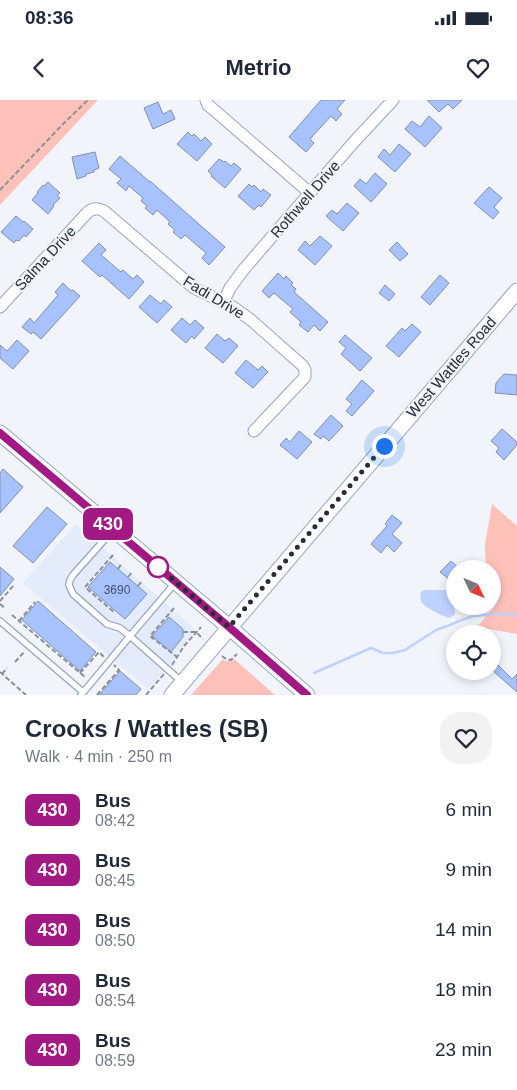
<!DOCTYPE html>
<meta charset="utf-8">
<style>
:root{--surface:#fff;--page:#f2f2f3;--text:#1f2937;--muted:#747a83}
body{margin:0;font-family:Arial,sans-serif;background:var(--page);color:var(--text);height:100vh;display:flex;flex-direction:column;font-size:19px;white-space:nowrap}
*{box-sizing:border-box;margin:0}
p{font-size:16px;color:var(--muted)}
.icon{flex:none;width:28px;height:28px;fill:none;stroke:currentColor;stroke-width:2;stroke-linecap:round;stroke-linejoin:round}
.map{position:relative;height:595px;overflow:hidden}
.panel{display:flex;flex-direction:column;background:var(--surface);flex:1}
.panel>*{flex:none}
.badge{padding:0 10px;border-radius:8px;font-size:18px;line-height:32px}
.needle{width:32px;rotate:133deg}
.buttons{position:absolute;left:446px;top:460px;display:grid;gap:10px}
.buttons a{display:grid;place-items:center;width:55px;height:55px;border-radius:50%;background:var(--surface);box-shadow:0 2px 8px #0003;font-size:25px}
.you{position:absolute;width:25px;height:25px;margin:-12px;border:4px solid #fff;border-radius:50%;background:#1a73e8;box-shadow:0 0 0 8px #1a73e833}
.map>.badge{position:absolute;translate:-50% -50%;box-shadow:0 0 0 2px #fff}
.round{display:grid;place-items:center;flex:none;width:52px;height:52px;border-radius:20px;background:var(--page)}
.head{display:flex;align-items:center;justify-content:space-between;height:85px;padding:0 25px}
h1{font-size:24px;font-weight:800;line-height:38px}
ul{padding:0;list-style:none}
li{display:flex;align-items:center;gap:15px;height:60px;padding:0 25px}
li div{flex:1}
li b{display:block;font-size:19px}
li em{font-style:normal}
li .badge{min-width:55px;font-weight:700;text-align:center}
.status{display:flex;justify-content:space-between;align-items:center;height:35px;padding:0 25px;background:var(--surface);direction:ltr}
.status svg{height:14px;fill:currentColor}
header{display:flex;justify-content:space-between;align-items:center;height:65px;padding:0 25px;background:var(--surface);font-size:22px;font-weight:800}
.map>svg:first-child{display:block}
</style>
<div class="status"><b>08:36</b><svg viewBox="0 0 49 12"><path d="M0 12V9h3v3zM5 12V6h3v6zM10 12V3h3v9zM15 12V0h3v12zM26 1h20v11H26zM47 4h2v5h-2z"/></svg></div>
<header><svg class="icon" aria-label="back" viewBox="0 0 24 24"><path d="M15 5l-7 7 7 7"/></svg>Metrio<svg class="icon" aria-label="heart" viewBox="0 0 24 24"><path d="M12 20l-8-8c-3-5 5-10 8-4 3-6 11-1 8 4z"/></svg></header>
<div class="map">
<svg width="517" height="595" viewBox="0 0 517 595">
<rect width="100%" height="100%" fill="#f1f4fb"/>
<path fill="#e4ebfb" d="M 76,424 L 196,530 L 181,547 L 171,564 L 148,589 L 23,483 Z"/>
<path fill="#fec1ba" d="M 0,0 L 98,0 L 0,105 Z
M 492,404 L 517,426 L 517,534 L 477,527 L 495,506 L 493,498 L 492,469 L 486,469 L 485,445 Z
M 223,559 L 225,561 L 232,561 L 234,559 L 275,595 L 191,595 Z"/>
<path fill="#bdd2ff" d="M 455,486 L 455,504 L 454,506 L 455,514 L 450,518 C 444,517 428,509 423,504 C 420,501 420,496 421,492 L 424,490 L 446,490 Z"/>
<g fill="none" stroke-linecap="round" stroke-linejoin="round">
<path stroke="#bdd2ff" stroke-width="2.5" d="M 314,573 L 371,548 L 383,553 L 393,553 L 405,550 L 436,530 L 450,525 L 459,521 L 473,516 L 497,514 L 517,515"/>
</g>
<path fill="#a7c2fd" stroke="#8290ac" d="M 321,0 L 345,0 L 337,9 L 342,14 L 336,21 L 331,16 L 310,39 L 314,43 L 306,52 L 289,37 Z
M 427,0 L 462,0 L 453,9 L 448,4 L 439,12 Z
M 158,2 L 163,14 L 171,10 L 175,19 L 153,29 L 144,8 Z
M 429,16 L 442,28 L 425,47 L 405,29 L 412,21 L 420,27 Z
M 188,32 L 192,36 L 194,34 L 201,41 L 205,37 L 212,44 L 197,61 L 177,44 Z
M 399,44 L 411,54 L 395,72 L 378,57 L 384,49 L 390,55 Z
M 95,52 L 99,68 L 94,70 L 94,72 L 86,74 L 86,76 L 77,79 L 72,57 Z
M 120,56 L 150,82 L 150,81 L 225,147 L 209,165 L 202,158 L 206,153 L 185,135 L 181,139 L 173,132 L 175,130 L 168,124 L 170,122 L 157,110 L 153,115 L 145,108 L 147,106 L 141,101 L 143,98 L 129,86 L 126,91 L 117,83 L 121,79 L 109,69 Z
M 219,59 L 224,62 L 225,61 L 231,66 L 234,63 L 241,69 L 225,88 L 211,76 L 212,75 L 208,71 Z
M 375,73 L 387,84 L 371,102 L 354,86 L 360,79 L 366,84 Z
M 48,82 L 60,93 L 57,96 L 60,98 L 53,105 L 54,106 L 48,114 L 32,100 L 38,93 L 37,92 L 43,85 L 44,86 Z
M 249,84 L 252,87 L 254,85 L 261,92 L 263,89 L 271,95 L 261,107 L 259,105 L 254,110 L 238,96 Z
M 489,87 L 502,98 L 494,107 L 499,112 L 493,119 L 474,103 Z
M 347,103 L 359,113 L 343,131 L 326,116 L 332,110 L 337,114 Z
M 16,116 L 23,122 L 24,121 L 33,129 L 26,137 L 24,135 L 19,141 L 16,140 L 14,143 L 1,132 Z
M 320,136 L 332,146 L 315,165 L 298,150 L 305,141 L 310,146 Z
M 397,142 L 408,154 L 400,161 L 389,150 Z
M 99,143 L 106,150 L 101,155 L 121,172 L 123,170 L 133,179 L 137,175 L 144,182 L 129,199 L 102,175 L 100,177 L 82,161 Z
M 278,173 L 284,179 L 286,176 L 293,183 L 291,185 L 296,189 L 294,192 L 328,222 L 320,231 L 314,225 L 308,232 L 299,225 L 301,222 L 290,212 L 293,209 L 274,193 L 269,198 L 262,191 Z
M 440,175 L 449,183 L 430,205 L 421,197 Z
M 63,183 L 71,191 L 73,190 L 80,196 L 41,239 L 33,232 L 31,234 L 22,227 L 30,218 L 34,223 L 58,195 L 55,192 Z
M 385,185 L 395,194 L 389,201 L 379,193 Z
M 150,195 L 161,204 L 164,200 L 172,207 L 157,223 L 139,207 Z
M 182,218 L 190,225 L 195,220 L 204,228 L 194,239 L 192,236 L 186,243 L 171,230 Z
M 412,224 L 421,232 L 399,257 L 386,246 L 402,228 L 405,231 Z
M 217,234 L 225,241 L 229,238 L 238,246 L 223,263 L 205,248 Z
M 345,235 L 372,258 L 360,271 L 341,254 L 346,248 L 339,242 Z
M 17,240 L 29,251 L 13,269 L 0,258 L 0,245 L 7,251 Z
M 246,260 L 258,270 L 262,266 L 268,272 L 253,288 L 235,273 Z
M 504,274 L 517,275 L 517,295 L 495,293 L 496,283 Z
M 362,280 L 374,291 L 352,316 L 346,311 L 352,304 L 346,299 Z
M 331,315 L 343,326 L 329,341 L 323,336 L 321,339 L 314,334 Z
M 502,329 L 517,342 L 517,345 L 504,360 L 496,352 L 499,348 L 491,341 Z
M 299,331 L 312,342 L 297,359 L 280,345 L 286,338 L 290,342 Z
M 3,369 L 23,387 L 0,413 L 0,373 Z
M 47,407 L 67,424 L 33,463 L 13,446 Z
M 392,415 L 402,423 L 392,434 L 402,443 L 394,452 L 387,445 L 381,453 L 371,444 L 387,426 L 385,424 Z
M 451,461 L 459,468 L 455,469 L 455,473 L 449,479 L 440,472 Z
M 110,462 L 147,494 L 125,519 L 88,487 Z
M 0,467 L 14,479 L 0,496 Z
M 38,501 L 96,552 L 80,571 L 22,520 Z
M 169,517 L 183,529 L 183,537 L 171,552 L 152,536 Z
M 498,565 L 512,579 L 517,574 L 517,592 L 493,571 Z
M 120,571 L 141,589 L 136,595 L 99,595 Z"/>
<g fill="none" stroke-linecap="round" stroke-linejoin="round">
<g stroke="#97a5c2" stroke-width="8">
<path id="lane" d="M 176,482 L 130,536 L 182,582
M 0,521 L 83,592
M 81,595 L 130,536 L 120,528 L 107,524 L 73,494 L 69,485 L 70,480 L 73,475 L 114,429"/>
</g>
<g stroke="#97a5c2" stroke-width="13">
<path id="street" d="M 206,0 L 208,5 L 214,10 L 310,93
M 223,203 L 230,188 L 244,169 L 353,43 L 393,0
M 0,207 L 87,113 C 92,108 98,108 104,111 L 194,188 L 233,207 L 251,220 L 303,266 L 305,270 L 305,277 L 254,331"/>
</g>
<g stroke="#97a5c2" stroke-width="17">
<path id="secondary" d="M 0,333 L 229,527 L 307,595
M 172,595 L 517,191"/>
</g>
<path stroke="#8c9099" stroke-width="2" stroke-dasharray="5 2.5" stroke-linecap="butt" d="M 0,90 L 65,22 L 88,0
M 113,455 L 85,487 L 115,513
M 118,469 L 122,463
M 128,477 L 132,472
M 138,486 L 142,481
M 0,501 L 14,485
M 0,504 L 5,508
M 174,508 L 150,536 L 177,557
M 12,515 L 86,578
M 19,521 L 35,502
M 183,532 L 196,532 L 203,539
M 222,556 L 226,559 L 231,560 L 237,554
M 15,562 L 24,552
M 172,565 L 184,546 L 201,527
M 0,572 L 26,595
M 80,573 L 99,552 L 104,557
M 2,574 L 7,568
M 97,595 L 119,570 L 114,565
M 146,595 L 164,574"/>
<use href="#lane" stroke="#fff" stroke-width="5.5"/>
<use href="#street" stroke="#fff" stroke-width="11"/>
<use href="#secondary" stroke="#fff" stroke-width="15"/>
</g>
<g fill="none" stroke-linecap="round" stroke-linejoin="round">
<g stroke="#fff" stroke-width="11">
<path id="line" d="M 0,333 L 229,527 L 307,595"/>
</g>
<use href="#line" stroke="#a31984" stroke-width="8"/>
<path stroke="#272c38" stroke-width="5" stroke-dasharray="0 9" d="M 158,467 L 229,527 L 384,346"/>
</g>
<circle fill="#fff" stroke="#a31984" stroke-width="2.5" cx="158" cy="467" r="10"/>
<g text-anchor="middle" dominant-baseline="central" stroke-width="4" stroke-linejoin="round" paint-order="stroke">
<g font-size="12" fill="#475269">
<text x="117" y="490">3690</text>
</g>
<g font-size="15" fill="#272c38" stroke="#f1f4fb">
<text transform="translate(305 99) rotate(-49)">Rothwell Drive</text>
<text transform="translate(45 158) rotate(-47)">Salma Drive</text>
<text transform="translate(214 197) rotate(31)">Fadi Drive</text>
<text transform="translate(451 267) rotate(-49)">West Wattles Road</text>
</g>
</g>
</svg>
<div class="buttons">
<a><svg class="needle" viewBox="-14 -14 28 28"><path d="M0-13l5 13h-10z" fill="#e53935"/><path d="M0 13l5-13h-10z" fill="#747a83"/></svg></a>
<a><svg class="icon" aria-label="locate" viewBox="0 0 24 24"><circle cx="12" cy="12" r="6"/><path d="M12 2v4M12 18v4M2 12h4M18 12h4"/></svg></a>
</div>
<div class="you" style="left:384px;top:346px"></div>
<b class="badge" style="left:108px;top:424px;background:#a31984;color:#fff">430</b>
</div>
<section class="panel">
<div class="head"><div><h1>Crooks / Wattles (SB)</h1><p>Walk · 4 min · 250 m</p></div><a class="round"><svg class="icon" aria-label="heart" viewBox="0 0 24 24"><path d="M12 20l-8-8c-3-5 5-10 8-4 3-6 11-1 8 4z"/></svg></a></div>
<ul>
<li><span class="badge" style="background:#a31984;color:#fff">430</span><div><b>Bus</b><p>08:42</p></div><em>6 min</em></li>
<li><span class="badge" style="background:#a31984;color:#fff">430</span><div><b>Bus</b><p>08:45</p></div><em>9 min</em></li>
<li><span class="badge" style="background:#a31984;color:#fff">430</span><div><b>Bus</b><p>08:50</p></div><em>14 min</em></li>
<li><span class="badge" style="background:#a31984;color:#fff">430</span><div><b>Bus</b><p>08:54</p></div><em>18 min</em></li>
<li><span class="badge" style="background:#a31984;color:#fff">430</span><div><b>Bus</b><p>08:59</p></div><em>23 min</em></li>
</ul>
</section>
